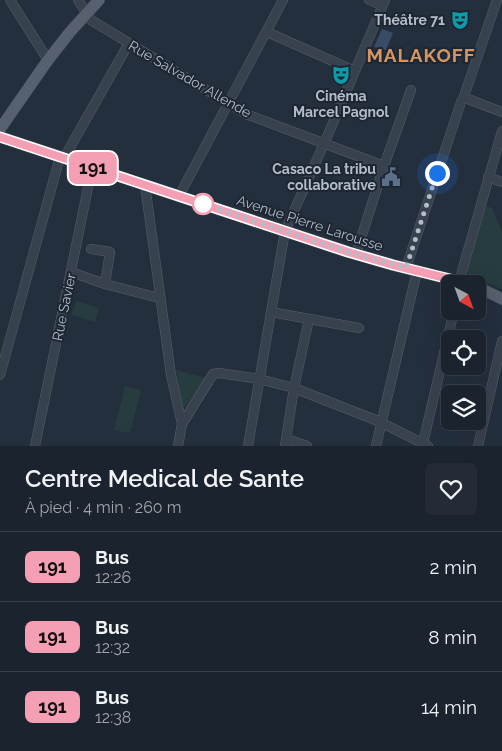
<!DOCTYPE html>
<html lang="fr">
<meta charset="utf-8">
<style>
:root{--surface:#1b232e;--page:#242b36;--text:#f1f3f6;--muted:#a0a4aa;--line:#39404a}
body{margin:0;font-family:Raleway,sans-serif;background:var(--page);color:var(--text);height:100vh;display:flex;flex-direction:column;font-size:19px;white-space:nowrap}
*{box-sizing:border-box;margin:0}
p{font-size:16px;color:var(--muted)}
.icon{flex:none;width:28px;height:28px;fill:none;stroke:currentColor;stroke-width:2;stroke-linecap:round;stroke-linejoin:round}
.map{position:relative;height:446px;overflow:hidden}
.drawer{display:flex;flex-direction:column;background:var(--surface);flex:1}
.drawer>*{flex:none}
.badge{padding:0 10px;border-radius:8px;font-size:18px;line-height:32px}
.needle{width:32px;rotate:139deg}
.buttons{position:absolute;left:441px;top:275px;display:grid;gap:10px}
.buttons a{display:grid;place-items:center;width:45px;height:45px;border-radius:8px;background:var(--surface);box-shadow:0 5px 20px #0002,0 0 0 1px var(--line);font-size:25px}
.you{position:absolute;width:25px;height:25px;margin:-12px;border:4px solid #fff;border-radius:50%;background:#1a73e8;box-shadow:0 0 0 8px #1a73e833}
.map>.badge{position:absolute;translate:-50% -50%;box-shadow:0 0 0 2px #fff}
.round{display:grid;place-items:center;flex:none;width:52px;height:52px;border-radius:8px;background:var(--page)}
.overview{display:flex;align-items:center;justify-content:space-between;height:85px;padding:0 25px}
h1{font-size:24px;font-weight:600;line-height:38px}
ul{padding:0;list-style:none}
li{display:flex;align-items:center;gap:15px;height:70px;padding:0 25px;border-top:1px solid var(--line)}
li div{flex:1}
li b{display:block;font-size:19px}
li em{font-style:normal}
li .badge{min-width:55px;font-weight:700;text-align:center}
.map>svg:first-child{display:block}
</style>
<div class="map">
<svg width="502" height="446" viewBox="0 0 502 446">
<rect width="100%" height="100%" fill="#242f3e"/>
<path fill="#263c3f" d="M 486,206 L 492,208 L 502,232 L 502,289 L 470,276 L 467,271 Z
M 76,301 L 99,308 L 95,322 L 72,315 Z
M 176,370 L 205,378 L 186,406 L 182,404 Z
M 125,386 L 141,390 L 130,433 L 114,430 Z"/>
<path fill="#394c67" d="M 382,29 L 393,33 L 386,50 L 374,47 Z"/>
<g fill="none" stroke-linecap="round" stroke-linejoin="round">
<g stroke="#565f6c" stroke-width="10">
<path id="minor" d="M 10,0 L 48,60
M 78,0 L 91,20 L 246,114 L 384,166
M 369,0 L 376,3 L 383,2
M 267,32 L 355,71
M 463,99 L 497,0
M 64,158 L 129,43
M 488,177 L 502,182
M 145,185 L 171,375 L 182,424 L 178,446
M 179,196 L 283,0
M 91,249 L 110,252 L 105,284
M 356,254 L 384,166 L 411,90
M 406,268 L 461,102 L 463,99 L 468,99 L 502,112
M 71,272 L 105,284 L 159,298
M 461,284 L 461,275 L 502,131
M 271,312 L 359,328
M 0,375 L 60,157
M 182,424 L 213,374 L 219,373 L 259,379 L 294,388 L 378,421 L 428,446
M 287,439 L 307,446
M 423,443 L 454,311
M 35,446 L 92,168
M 248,446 L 285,231 L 327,137 L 385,0
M 285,446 L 294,388 L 309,319
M 376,446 L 417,271
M 478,446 L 502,341"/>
</g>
<g stroke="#414a57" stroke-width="12">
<path id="major" d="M 0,129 L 48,60 L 70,32 L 99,0
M 0,137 L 348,252 L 393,265 L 469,284
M 478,287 L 502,299"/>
</g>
<use href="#minor" stroke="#38414e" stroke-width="9"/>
<use href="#major" stroke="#56606e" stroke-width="11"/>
</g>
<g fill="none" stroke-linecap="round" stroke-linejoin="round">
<g stroke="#fff" stroke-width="11">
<path id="line" d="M 0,137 L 348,252 L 393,265 L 470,284"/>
</g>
<use href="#line" stroke="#f59fb4" stroke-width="8"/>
<path stroke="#b4bcc9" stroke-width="5" stroke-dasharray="0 9" d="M 203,204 L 348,252 L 406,268 L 437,173"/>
</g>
<defs>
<g id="theatre-bare" transform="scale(1.5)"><path d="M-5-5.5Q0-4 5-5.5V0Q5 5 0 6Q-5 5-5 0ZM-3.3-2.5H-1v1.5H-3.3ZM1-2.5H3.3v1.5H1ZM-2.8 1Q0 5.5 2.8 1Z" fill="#0f9aa8" stroke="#1d2633" stroke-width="2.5" paint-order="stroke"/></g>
<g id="civic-bare" transform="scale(1.5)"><path d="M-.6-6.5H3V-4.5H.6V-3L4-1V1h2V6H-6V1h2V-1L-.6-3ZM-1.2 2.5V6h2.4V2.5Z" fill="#5c6f8a" stroke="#1d2633" stroke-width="2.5" paint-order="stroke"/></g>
</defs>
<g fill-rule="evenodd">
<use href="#theatre-bare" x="460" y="20"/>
<use href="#theatre-bare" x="341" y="75"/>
<use href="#civic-bare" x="391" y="177"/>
</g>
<circle fill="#fff" stroke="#f59fb4" stroke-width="2.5" cx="203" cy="204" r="10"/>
<g text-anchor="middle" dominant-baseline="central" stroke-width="4" stroke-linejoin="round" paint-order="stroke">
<g font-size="14" font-weight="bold" fill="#b4bcc9" stroke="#1d2633" text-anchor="end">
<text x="445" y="20">Théâtre 71</text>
<text x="341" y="96" text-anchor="middle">Cinéma<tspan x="341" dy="16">Marcel Pagnol</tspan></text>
<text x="376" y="169">Casaco La tribu<tspan x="376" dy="16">collaborative</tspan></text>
</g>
<g font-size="14" fill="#b4bcc9" stroke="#1d2633">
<text transform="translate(190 79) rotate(30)">Rue Salvador Allende</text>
<text transform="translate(310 223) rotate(18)">Avenue Pierre Larousse</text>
<text transform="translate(64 307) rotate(-78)">Rue Savier</text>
</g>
<g font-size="19" font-weight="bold" letter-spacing="1" fill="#d59563" stroke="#1d2633">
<text x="421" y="55">MALAKOFF</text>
</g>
</g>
</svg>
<div class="buttons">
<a><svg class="needle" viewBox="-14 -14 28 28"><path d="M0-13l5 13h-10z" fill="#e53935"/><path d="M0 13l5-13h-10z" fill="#a0a4aa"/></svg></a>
<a><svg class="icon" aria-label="locate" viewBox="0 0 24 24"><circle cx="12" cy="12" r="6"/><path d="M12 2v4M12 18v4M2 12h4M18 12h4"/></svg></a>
<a><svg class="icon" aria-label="layers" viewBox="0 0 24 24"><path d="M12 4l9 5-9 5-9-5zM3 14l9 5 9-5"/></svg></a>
</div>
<div class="you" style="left:437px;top:173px"></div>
<b class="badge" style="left:93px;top:168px;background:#f59fb4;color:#111">191</b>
</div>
<section class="drawer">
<div class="overview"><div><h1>Centre Medical de Sante</h1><p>À pied · 4 min · 260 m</p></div><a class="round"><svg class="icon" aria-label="heart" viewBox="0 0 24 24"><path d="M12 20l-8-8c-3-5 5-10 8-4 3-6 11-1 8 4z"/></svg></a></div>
<ul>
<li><span class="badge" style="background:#f59fb4;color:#111">191</span><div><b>Bus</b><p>12:26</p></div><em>2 min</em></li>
<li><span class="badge" style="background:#f59fb4;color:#111">191</span><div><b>Bus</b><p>12:32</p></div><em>8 min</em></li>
<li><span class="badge" style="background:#f59fb4;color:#111">191</span><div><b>Bus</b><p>12:38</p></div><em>14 min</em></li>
</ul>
</section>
